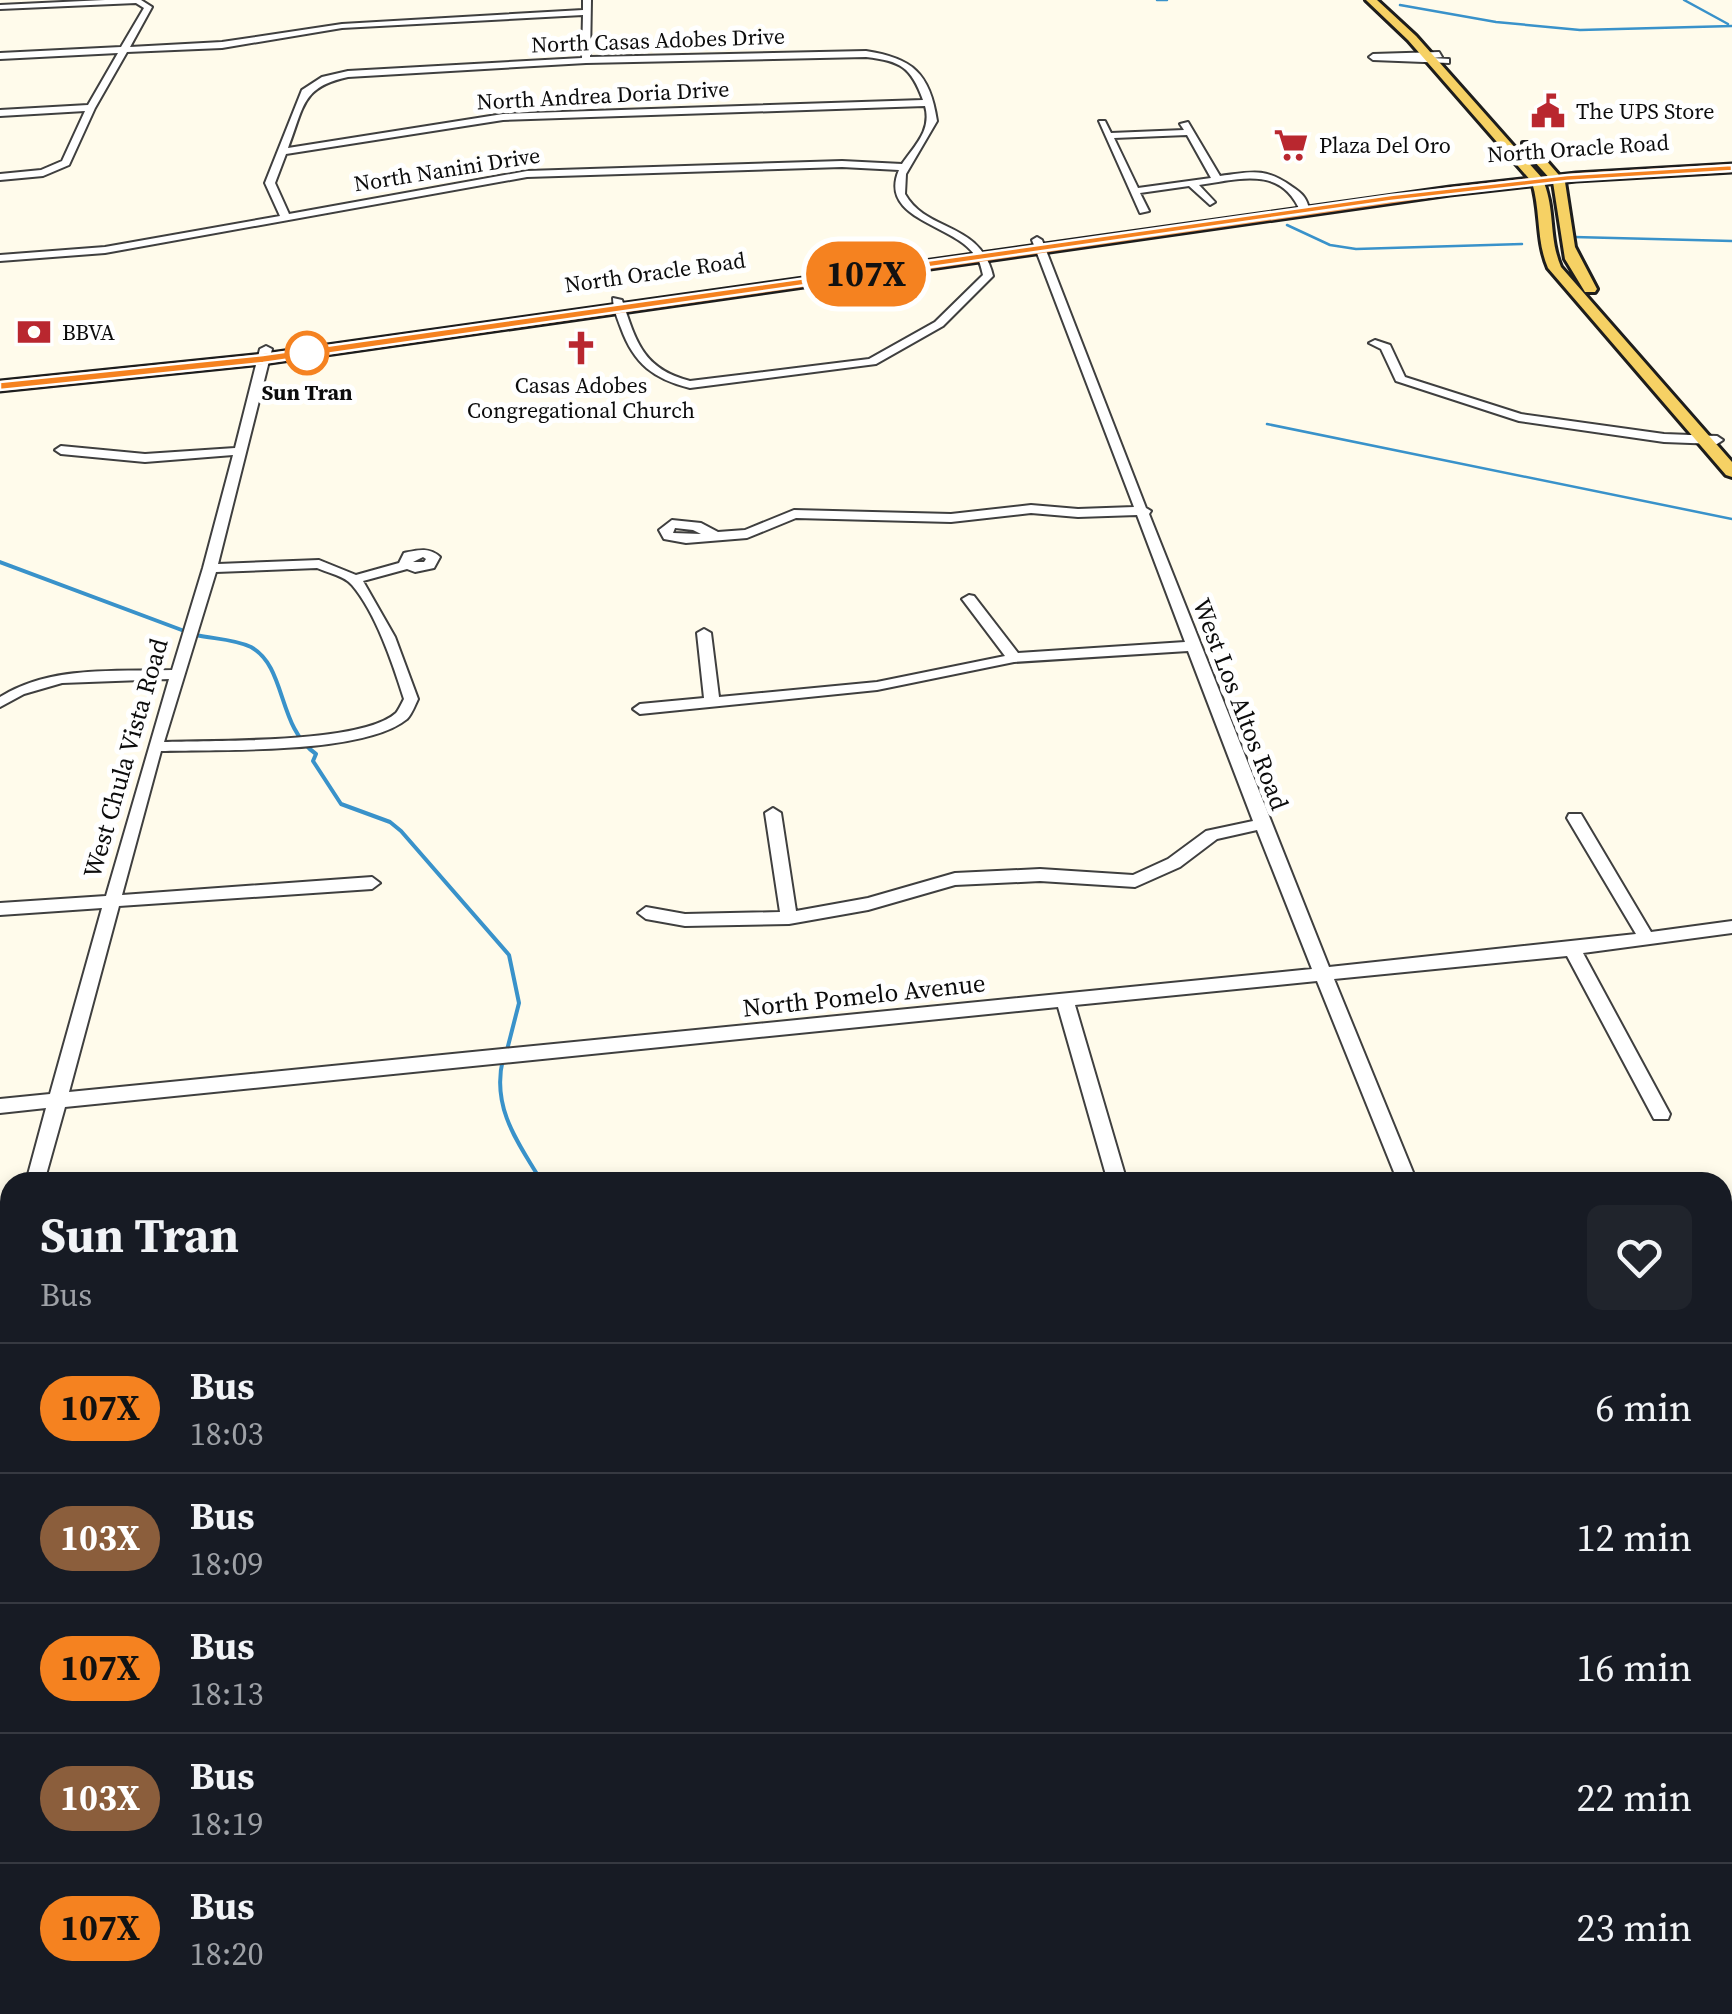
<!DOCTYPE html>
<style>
:root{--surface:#171b24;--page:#20242c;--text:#f1f3f6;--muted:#9ea1a6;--line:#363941}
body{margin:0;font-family:"Source Serif 4",serif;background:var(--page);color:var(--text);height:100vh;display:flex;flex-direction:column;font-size:38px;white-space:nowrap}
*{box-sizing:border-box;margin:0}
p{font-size:32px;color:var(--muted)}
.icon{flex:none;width:55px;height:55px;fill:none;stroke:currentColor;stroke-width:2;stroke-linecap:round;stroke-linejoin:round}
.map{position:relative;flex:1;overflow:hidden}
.drawer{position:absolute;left:0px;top:1172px;width:1732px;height:842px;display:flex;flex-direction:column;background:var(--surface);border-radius:30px 30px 0 0;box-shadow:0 5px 15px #0003}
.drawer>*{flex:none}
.badge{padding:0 20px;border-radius:32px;font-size:35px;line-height:65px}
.map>.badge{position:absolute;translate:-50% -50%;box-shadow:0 0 0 5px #fff}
.round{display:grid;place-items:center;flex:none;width:105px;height:105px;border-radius:15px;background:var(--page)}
.overview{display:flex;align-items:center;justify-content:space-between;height:170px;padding:0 40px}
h1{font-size:48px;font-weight:700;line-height:75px}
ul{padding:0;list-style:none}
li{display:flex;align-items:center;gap:30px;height:130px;padding:0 40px;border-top:2px solid var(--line)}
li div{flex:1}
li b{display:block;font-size:38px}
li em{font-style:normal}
li .badge{min-width:110px;font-weight:700;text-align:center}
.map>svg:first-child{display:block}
</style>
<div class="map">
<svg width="1732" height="2014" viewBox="0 0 1732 2014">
<rect width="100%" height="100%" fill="#fffbeb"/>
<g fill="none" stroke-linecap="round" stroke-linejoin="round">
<path stroke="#3992ca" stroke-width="2.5" d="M 1157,0 L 1167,0
M 1684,0 L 1728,24
M 1400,5 L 1496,22 L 1580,30 L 1732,26
M 1287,225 L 1330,245 L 1356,249 L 1522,244
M 1574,237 L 1732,241
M 1267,424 L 1732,519"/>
<path stroke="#3992ca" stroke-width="4" d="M 0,562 L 187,632
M 196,635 C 214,639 234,639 251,647 C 287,667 277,727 316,754 L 313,761 L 341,804 L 390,822 L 401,831 L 509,955 L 519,1003 L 507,1050
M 503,1059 C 491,1107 518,1143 542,1182"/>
<path stroke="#3992ca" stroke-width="5" d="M 1365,2005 L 1371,2014"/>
<g stroke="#3f3f3f" stroke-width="4">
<path id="minor" d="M 105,0 L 141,0 L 152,7 L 130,47 L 222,42 L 342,24 L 583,10 L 583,0 L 591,0 L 590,57 L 866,51 C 912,58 930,73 937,121 L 906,174 L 905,194 C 927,233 980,221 993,276 L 943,326 L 876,364 L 690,388 C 654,379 634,364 621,328 C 617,318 613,307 613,298 L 622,300 C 636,342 643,369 690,381 L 869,359 L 935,322 L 983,275 C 981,267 980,260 974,254 C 952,224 878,219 899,170 L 842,167 L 527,177 L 105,253 L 0,261 L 0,255 L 105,247 L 280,216 L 265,183 L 302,90 L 322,77 L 348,71 L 582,58 L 583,15 L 342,28 L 222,48 L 127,52 L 95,108 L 69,165 L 43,176 L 0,180 L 0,174 L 41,170 L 62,161 L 85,111 L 0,116 L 0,110 L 88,105 L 118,53 L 0,59 L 0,53 L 121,47 L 144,8 L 136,3 L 0,9 L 0,5 ZM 866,57 C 901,61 911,67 923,100 L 503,114 L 288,148 C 304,107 301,87 348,77 L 586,63 ZM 925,106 C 932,130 915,145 902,164 L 842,161 L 527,171 L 289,214 L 275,183 L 286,154 L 503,120 Z
M 1439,52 L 1442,57 L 1433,58 L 1449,59 L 1449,63 L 1373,60 L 1369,57 L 1373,54 Z
M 1099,121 L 1105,121 L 1111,133 L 1184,130 L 1180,124 L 1188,122 L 1220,176 C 1251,172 1264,167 1291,186 C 1303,194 1306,197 1310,211 L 1301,213 C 1282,165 1239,179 1199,185 L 1215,202 L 1210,205 L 1189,186 L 1140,193 L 1149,211 L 1140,213 ZM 1187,135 L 1211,178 L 1138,188 L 1114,138 Z
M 1037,237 L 1042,240 L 1146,508 L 1151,511 L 1149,514 L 1329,967 L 1636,934 L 1567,818 L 1569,814 L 1581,814 L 1651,932 L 1732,921 L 1732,933 L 1583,953 L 1670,1114 L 1668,1119 L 1654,1119 L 1567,956 L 1334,979 L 1417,1182 L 1398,1182 L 1317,981 L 1075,1005 L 1127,1182 L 1108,1182 L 1058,1007 L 65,1107 L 44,1182 L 26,1182 L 46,1108 L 0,1113 L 0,1099 L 50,1094 L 102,908 L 0,915 L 0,903 L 106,896 L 169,679 L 62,683 L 24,694 L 0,707 L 0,697 C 52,665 114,672 172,670 L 203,568 L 233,455 L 145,462 L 61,454 L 55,450 L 61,446 L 145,454 L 235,448 L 260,349 L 266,346 L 272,349 L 218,564 L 319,560 L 356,575 L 399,563 L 404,553 C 418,550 429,547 440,557 L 434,568 L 415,572 L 407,569 L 363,581 L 395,637 L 418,699 C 415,705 412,714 407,719 C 363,755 220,749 161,751 L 122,895 L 372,877 L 380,883 L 372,889 L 119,906 L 69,1092 L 1312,969 L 1257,830 L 1217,839 L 1180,867 L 1135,887 L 1040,881 L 955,885 L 868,910 L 789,924 L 685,926 L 646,919 L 638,913 L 646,907 L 685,914 L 780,912 L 765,813 L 773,808 L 781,813 L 796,911 L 868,898 L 955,873 L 1040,869 L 1133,875 L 1168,859 L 1206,831 L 1253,821 L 1188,651 L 1014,662 L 877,690 L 640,714 L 633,709 L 640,704 L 704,698 L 697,633 L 704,629 L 711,633 L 719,697 L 877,682 L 1005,656 L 962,599 L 969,595 L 974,596 L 1018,653 L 1185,642 L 1137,515 L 1078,517 L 1031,513 L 951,522 L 796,518 L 747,538 L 686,543 L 664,539 L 659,530 L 672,520 L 701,523 L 718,532 L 745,530 L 794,510 L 951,514 L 1031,505 L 1078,509 L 1134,507 L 1032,240 ZM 675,528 L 693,530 L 701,534 L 673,533 ZM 423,557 L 426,559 L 424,562 L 413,562 ZM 317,568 C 328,573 345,576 352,585 C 376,613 393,664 404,699 C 403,701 398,711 396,713 C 362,744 214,740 164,742 L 216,572 Z
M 1375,340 L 1390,345 L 1405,377 L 1521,414 L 1664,434 L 1717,436 L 1723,440 L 1717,444 L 1664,442 L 1519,421 L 1396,381 L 1381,349 L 1369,343 Z
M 10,1259 L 10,1302 L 7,1308 L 0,1311 L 0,1267 L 3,1261 Z
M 10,1762 L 10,1786 L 0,1787 L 0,1763 Z
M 926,2005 L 954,2005 L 951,2014 L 922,2014 Z"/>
</g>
<g stroke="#1d1d1d" stroke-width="6">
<path id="major" d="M 1366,0 L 1377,0 L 1416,36 L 1542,178 C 1556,209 1548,236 1561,267 L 1732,462 L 1732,477 L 1726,475 L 1548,268 C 1536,240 1541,212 1532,182 L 1408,40 Z
M 1523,143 L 1531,143 L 1565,182 L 1575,247 L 1597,289 L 1595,292 L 1585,292 L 1565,259 L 1553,182 L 1523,149 Z"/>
</g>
<g stroke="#1d1d1d" stroke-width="5">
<path id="highway" d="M 1732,164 L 1732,172 L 1576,181 L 1450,195 L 263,364 L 0,391 L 0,381 L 263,354 L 1450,187 L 1576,173 Z"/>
</g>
<use href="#minor" fill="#fff" fill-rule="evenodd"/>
<use href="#major" fill="#f6d164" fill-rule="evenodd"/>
<use href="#highway" fill="#f29c56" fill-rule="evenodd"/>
</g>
<path fill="#f58220" stroke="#fff" stroke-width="2.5" d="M 1732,165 L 1732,171 L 1567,181 L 1391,201 L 263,363 L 0,390 L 0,382 L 263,355 L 1391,195 L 1567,175 Z"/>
<defs>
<g id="civic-bare" transform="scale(2.7)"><path d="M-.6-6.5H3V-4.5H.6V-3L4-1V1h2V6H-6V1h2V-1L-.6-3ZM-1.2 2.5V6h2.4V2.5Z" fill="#b9272f" stroke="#fff" stroke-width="2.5" paint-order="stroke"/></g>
<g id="supermarket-bare" transform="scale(2.7)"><path d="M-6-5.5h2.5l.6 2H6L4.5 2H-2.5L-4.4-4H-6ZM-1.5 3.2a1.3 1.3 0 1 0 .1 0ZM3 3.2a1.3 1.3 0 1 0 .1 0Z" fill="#b9272f" stroke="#fff" stroke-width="2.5" paint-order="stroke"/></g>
<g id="bank-bare" transform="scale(2.7)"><path d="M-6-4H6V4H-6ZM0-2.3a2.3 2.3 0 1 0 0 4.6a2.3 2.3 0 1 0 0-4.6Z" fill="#b9272f" stroke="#fff" stroke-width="2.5" paint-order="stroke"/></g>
<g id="church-bare" transform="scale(2.7)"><path d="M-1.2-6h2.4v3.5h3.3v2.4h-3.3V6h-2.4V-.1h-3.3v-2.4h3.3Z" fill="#b9272f" stroke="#fff" stroke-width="2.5" paint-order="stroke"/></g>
</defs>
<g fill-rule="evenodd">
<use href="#civic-bare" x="1548" y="111"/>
<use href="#supermarket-bare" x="1291" y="145"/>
<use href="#bank-bare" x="34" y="332"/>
<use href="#church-bare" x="581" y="348"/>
</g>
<circle fill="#fff" stroke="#f58220" stroke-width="5" cx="307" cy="353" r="20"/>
<g text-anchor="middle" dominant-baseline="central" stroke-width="10" stroke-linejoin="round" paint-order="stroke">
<g font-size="22" fill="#0c0c0c" stroke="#fff">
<text transform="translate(658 40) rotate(-2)">North Casas Adobes Drive</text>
<text transform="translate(603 95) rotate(-3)">North Andrea Doria Drive</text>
<text transform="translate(1578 148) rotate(-4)">North Oracle Road</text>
<text transform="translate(447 169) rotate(-9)">North Nanini Drive</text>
<text transform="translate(655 272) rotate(-8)">North Oracle Road</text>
</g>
<g font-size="22" fill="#0c0c0c" stroke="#fff" text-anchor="start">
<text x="1576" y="111">The UPS Store</text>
<text x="1319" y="145">Plaza Del Oro</text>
<text x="62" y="332">BBVA</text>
<text x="581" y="385" text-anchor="middle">Casas Adobes<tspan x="581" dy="25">Congregational Church</tspan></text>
</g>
<g font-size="22" font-weight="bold" fill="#0c0c0c" stroke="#fff">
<text x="307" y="392">Sun Tran</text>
</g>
<g font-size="25" fill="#0c0c0c" stroke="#fff">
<text transform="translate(1241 704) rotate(69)">West Los Altos Road</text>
<text transform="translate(125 758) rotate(-74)">West Chula Vista Road</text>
<text transform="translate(864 995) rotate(-6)">North Pomelo Avenue</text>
</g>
</g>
</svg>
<b class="badge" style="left:866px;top:274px;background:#f58220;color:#111">107X</b>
<section class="drawer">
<div class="overview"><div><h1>Sun Tran</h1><p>Bus</p></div><a class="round"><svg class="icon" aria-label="heart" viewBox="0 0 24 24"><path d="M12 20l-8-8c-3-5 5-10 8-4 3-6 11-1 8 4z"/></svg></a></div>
<ul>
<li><span class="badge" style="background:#f58220;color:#111">107X</span><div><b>Bus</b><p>18:03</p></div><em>6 min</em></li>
<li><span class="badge" style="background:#8b5e3c;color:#fff">103X</span><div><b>Bus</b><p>18:09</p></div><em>12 min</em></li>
<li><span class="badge" style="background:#f58220;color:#111">107X</span><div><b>Bus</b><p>18:13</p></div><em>16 min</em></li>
<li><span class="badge" style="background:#8b5e3c;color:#fff">103X</span><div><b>Bus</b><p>18:19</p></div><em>22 min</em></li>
<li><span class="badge" style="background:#f58220;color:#111">107X</span><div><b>Bus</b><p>18:20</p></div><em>23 min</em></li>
</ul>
</section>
</div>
